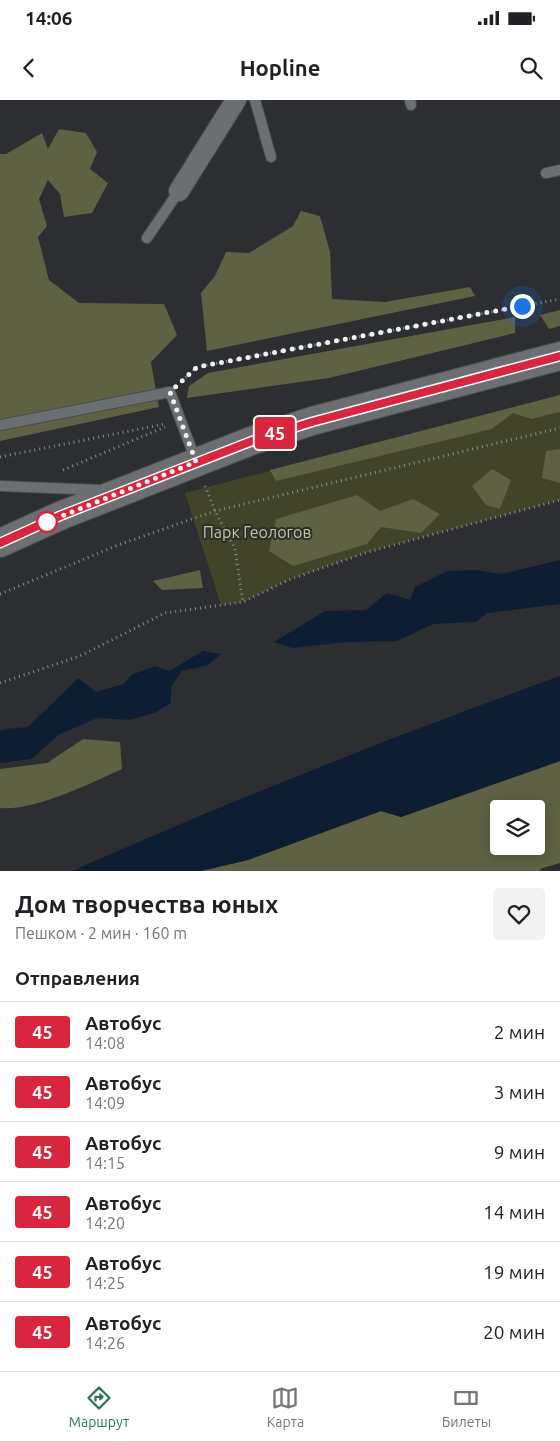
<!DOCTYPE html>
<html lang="ru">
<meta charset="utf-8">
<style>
:root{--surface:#fff;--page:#f2f2f2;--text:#202124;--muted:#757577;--line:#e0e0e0;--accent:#2e725d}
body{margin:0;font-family:Ubuntu,sans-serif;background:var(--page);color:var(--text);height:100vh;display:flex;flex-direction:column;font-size:19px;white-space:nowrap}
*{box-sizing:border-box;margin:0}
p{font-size:16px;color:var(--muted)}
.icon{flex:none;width:28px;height:28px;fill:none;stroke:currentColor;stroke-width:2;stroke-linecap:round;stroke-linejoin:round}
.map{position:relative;height:771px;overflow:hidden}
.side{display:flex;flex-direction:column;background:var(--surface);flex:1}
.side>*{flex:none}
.badge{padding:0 10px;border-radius:4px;font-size:18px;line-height:32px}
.controls{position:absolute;left:490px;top:700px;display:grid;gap:10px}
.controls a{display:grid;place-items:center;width:55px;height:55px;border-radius:5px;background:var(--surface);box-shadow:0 2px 12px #0003;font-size:25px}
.you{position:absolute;width:25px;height:25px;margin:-12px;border:4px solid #fff;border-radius:50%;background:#1a73e8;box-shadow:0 0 0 8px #1a73e833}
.map>.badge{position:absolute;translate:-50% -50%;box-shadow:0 0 0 2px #fff}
h2{padding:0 15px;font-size:19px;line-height:45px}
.round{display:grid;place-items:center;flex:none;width:52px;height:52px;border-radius:5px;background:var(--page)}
.headline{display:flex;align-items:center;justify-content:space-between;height:85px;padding:0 15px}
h1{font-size:24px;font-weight:700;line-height:38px}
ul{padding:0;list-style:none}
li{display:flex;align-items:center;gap:15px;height:60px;padding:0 15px;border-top:1px solid var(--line)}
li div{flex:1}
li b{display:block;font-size:19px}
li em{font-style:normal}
li .badge{min-width:55px;font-weight:700;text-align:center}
.status{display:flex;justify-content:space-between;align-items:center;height:35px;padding:0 25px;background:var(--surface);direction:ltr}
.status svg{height:14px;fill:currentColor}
header{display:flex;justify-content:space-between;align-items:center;height:65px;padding:0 15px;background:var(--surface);font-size:22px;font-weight:700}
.dock{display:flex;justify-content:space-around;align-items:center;height:70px;border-top:1px solid var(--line);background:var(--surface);font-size:14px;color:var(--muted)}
.dock a{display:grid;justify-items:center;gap:2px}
.dock .active{color:var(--accent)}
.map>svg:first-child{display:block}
</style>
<div class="status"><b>14:06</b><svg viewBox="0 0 49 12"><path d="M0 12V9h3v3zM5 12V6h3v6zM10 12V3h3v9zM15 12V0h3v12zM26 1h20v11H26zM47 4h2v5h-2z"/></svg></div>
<header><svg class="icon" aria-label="back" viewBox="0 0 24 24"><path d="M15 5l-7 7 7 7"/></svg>Hopline<svg class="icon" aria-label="search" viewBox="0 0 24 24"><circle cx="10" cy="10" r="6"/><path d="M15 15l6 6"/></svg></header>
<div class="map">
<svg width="560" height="771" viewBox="0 0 560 771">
<rect width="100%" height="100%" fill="#2c2e31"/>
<path fill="#424429" d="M 560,295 L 560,400 L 368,452 L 291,479 L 243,502 L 221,505 L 185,393 Z"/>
<path fill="#5f6143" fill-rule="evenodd" d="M 59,29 L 86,33 L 97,52 L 90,69 L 108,83 L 92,113 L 64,117 L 60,94 L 48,80 L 39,99 L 47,126 L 38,137 L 49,180 L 79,203 L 164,204 L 177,235 L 151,262 L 159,307 L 0,341 L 0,54 L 6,54 L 42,33 L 48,49 Z
M 301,111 L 320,116 L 330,152 L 332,199 L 385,202 L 470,187 L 475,196 L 207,251 L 201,193 L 215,176 L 226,152 L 249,153 L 293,126 Z
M 560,210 L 560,226 L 549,229 L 540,215 Z
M 515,217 L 515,233 L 329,278 L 187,298 L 189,286 L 208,273 Z
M 560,295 L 560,312 L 531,319 L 513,313 L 492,329 L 276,381 L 270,370 Z
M 560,349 L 560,383 L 542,378 L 546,351 Z
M 492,369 L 511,380 L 500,409 L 486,405 L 472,386 Z
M 357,395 L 380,411 L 413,399 L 440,414 L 421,433 L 381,427 L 367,444 L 293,466 L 269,451 L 276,419 Z
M 200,470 L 203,488 L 162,490 L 153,481 Z
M 83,639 L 120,642 L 122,669 C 88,684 36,711 0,708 L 0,669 L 47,663 Z
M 560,661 L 560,763 L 543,768 L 539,771 L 201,771 L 248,760 L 381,711 L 401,717 ZM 499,709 L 536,709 L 536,746 L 499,746 Z"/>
<path fill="#0e1e32" d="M 560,460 L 560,504 L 487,513 L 476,522 L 433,524 L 397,541 L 347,542 L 292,548 L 274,542 L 325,511 L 366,510 L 387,493 L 410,500 L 415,487 L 447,471 L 475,470 L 502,474 Z
M 203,551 L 221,554 L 208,565 L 182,571 L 171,587 L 171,603 L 154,613 L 129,620 L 97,618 L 58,635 L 32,659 L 0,663 L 0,631 L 4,629 L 28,627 L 78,578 L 96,592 L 124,584 L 131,575 L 155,566 L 169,571 Z
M 560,576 L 560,661 L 401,717 L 381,711 L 248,760 L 201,771 L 72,771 C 232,700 395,636 560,576 Z"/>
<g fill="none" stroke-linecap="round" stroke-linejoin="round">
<g stroke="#484b4d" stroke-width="12">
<path id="service" d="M 255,0 L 271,57
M 410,0 L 411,5
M 546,73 L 560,70
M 147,138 L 179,91
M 0,325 L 170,292 L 196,361
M 0,386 L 101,390"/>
</g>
<g stroke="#484b4d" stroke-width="22">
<path id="minor" d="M 179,91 L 236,0"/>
</g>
<g stroke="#484b4d" stroke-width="30">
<path id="secondary" d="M 0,443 L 62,415 L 251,341 L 312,321 L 560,256"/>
</g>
<path stroke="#8b8d8f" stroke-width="3" stroke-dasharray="1 4" stroke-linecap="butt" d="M 182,281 L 197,267 L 560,199
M 0,357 L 164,324
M 63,370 L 165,327
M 205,386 L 215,411 L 235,449 L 243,502
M 0,494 L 118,445 L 215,411 L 560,328
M 0,583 L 80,556 L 165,513 L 243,502 L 291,479 L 368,452 L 560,400"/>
<use href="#service" stroke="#6c6f72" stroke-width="10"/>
<use href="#minor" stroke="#6c6f72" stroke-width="20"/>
<use href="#secondary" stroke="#6c6f72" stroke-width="28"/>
</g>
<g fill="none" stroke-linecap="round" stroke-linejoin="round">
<g stroke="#fff" stroke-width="11">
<path id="line" d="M 0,443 L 62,415 L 252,341 L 312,322 L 560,256"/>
</g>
<use href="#line" stroke="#d7263d" stroke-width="8"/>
<path stroke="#eef0f2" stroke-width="5" stroke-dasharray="0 9" d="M 47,422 L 196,362 L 170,292 L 197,267 L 522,206"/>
</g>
<circle fill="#fff" stroke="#d7263d" stroke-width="2.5" cx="47" cy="422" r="10"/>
<g text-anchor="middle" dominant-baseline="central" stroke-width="4" stroke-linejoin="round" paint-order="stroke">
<g font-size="16" fill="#c5ca91" stroke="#2c2e31">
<text x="257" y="432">Парк Геологов</text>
</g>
</g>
</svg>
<div class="controls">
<a><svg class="icon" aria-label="layers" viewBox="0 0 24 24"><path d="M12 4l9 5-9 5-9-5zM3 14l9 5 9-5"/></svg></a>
</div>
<div class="you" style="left:522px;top:206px"></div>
<b class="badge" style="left:275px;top:333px;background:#d7263d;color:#fff">45</b>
</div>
<section class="side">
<div class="headline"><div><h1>Дом творчества юных</h1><p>Пешком · 2 мин · 160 m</p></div><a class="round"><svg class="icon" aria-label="heart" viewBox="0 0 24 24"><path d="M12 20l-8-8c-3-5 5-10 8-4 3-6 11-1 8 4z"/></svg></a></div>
<h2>Отправления</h2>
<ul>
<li><span class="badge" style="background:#d7263d;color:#fff">45</span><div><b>Автобус</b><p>14:08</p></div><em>2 мин</em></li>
<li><span class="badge" style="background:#d7263d;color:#fff">45</span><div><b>Автобус</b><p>14:09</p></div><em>3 мин</em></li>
<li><span class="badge" style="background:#d7263d;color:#fff">45</span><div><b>Автобус</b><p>14:15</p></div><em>9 мин</em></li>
<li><span class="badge" style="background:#d7263d;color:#fff">45</span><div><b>Автобус</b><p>14:20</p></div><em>14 мин</em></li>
<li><span class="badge" style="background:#d7263d;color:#fff">45</span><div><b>Автобус</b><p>14:25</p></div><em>19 мин</em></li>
<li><span class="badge" style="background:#d7263d;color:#fff">45</span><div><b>Автобус</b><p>14:26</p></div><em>20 мин</em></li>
</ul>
</section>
<nav class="dock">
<a class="active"><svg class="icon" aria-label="directions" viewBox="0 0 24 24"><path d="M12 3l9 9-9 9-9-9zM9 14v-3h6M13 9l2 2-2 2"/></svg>Маршрут</a>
<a><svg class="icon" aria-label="map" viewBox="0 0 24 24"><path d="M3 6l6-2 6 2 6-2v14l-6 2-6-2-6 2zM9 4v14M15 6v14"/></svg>Карта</a>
<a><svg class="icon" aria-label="tickets" viewBox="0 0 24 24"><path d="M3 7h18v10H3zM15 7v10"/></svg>Билеты</a>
</nav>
